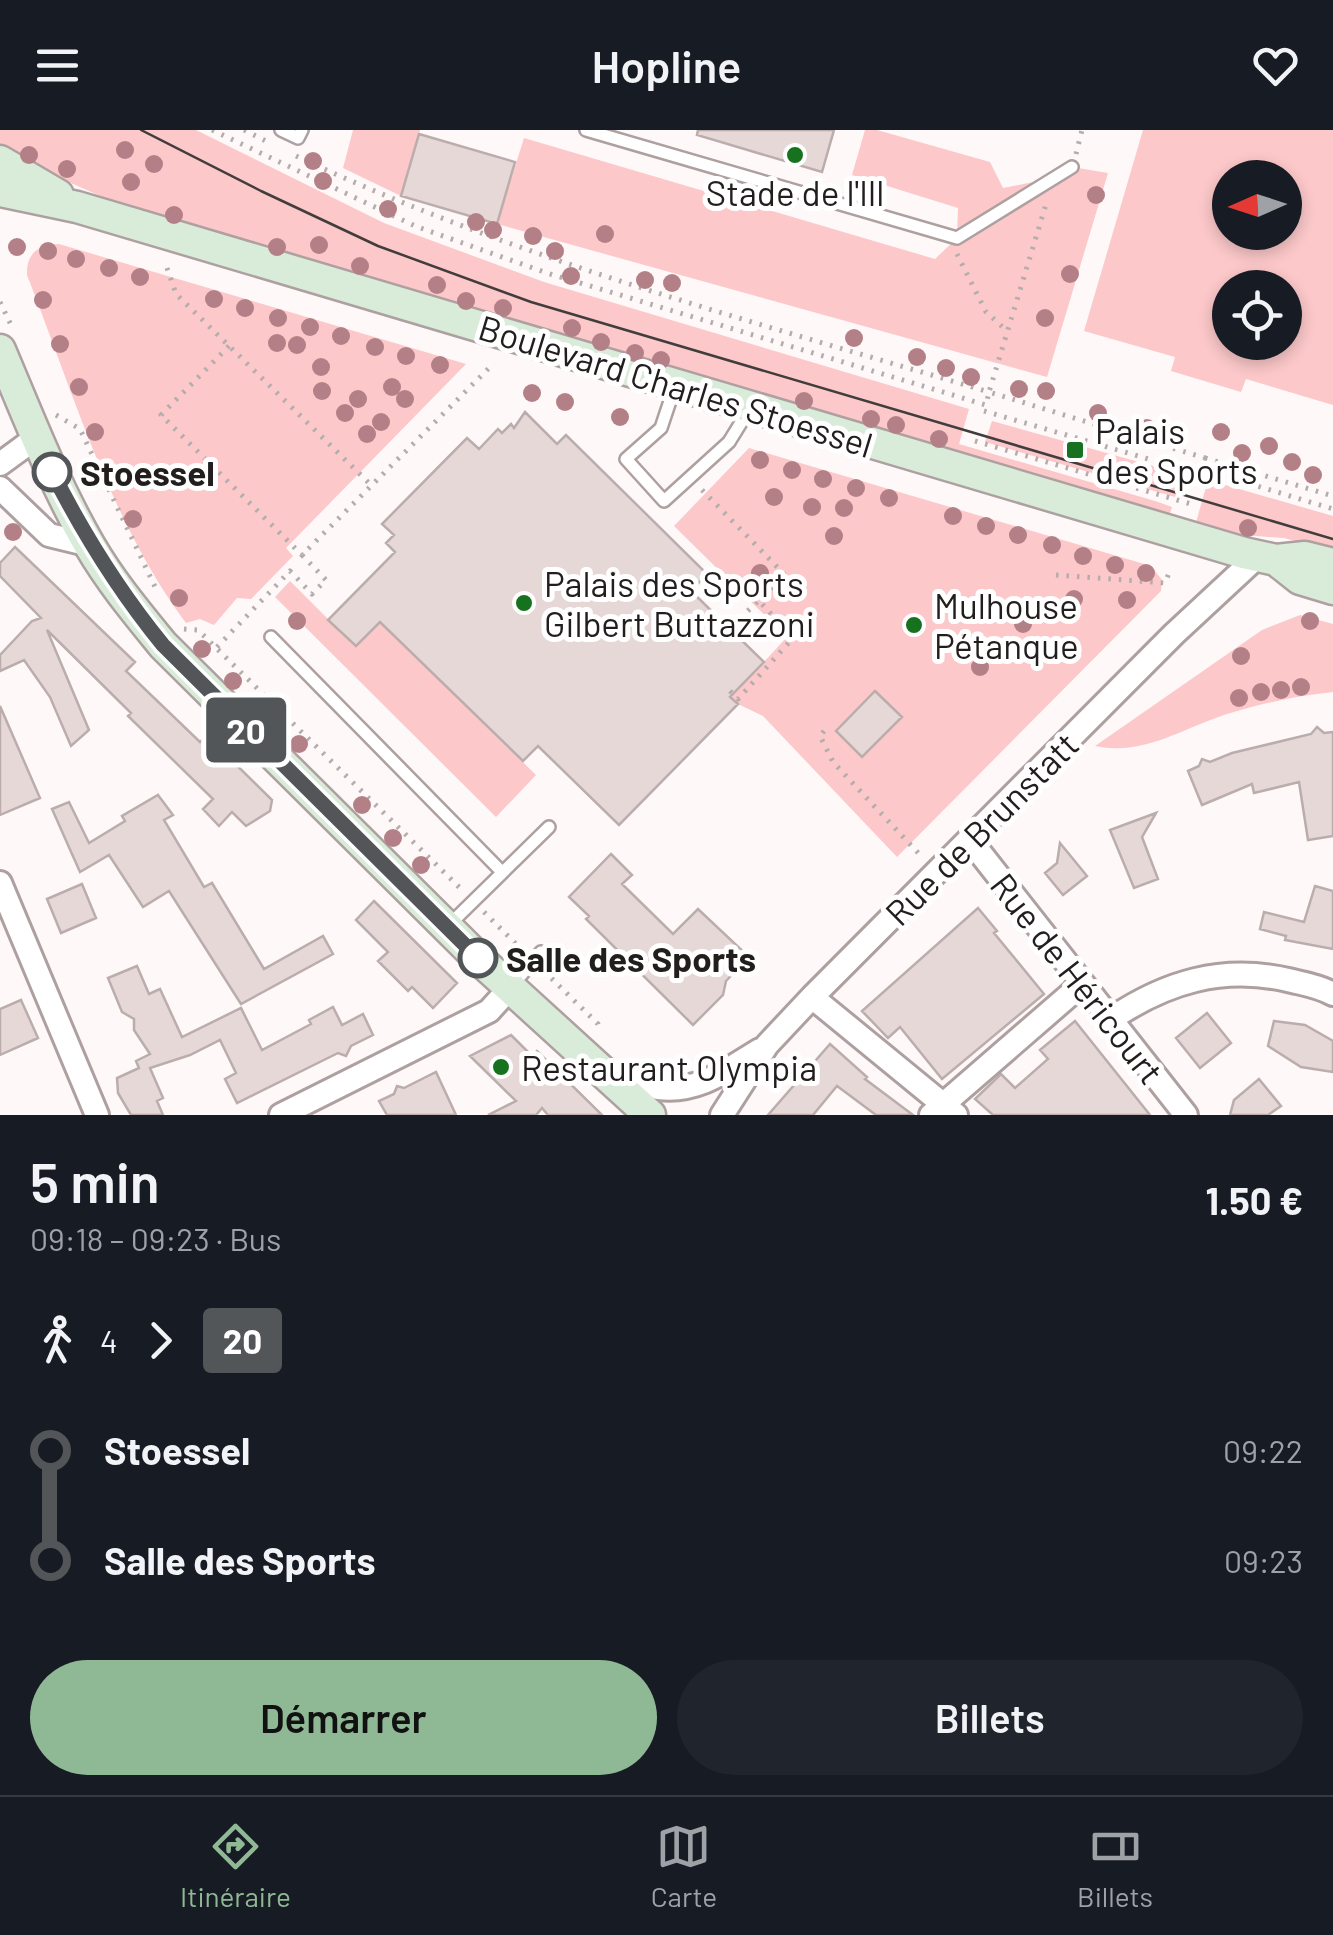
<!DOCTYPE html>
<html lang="fr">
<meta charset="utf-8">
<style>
:root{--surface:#171b24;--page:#20242c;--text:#f1f3f6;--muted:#9ea1a6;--line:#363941;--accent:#8fb995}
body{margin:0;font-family:Barlow,sans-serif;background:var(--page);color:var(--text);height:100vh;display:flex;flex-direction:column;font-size:38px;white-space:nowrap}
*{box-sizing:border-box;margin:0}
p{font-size:32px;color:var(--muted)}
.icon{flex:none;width:55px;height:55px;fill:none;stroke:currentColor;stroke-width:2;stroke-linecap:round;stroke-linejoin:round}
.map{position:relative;height:985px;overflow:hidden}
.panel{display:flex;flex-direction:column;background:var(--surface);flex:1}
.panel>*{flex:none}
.badge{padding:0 20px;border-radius:8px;font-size:35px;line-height:65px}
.needle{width:65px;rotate:267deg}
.controls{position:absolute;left:1212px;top:30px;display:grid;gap:20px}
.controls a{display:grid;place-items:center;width:90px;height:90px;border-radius:50%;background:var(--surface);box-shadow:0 5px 15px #0003;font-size:50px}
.map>.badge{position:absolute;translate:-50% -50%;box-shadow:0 0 0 5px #fff}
.legs{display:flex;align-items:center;gap:15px;height:110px;padding:0 30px;font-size:32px}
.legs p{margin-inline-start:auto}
.overview{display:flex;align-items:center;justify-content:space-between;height:170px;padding:0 30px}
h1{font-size:55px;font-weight:600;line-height:75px}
.button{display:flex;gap:20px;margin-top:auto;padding:20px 30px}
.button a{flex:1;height:115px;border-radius:60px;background:var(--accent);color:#111;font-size:40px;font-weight:600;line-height:115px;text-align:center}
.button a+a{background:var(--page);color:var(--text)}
ul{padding:0 30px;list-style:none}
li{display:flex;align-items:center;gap:35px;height:110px;font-size:38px}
li i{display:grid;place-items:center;width:15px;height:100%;margin:0 12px;background:currentColor}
li i::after{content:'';width:25px;height:25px;margin:-12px;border:8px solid;border-radius:50%;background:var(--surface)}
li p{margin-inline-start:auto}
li:first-child i{background:linear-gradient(#0000 50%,currentColor 0)}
li:last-child i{background:linear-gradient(currentColor 50%,#0000 0)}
header{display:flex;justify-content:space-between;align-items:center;height:130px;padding:0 30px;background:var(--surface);font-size:45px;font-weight:600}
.tabs{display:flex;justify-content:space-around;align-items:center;height:140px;border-top:2px solid var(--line);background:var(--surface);font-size:28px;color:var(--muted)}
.tabs a{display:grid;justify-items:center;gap:5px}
.tabs .current{color:var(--accent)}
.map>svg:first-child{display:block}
</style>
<header><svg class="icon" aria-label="menu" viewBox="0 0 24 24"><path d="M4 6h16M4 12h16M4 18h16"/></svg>Hopline<svg class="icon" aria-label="heart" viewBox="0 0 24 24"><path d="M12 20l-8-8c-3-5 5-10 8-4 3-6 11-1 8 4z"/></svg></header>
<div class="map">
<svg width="1333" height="985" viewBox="0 0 1333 985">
<rect width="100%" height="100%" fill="#fef8f8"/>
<path fill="#fcc8c9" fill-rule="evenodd" d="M 0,0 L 196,0 L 384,93 L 544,152 L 969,279 L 959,314 L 1155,371 L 1172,377 L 1169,387 L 130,79 L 0,22 Z
M 353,0 L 420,0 L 401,66 L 343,38 Z
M 865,0 L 877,0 L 990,32 L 1003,58 L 1054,48 L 1072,37 L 1108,43 L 1047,247 L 497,94 L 524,8 L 935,129 L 957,108 L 958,78 L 852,45 Z
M 1143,0 L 1333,0 L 1333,275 L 1246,249 L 1241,262 L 1171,241 L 1175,227 L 1084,201 ZM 1230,48 L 1285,48 L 1285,102 L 1230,102 ZM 1230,158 L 1285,158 L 1285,212 L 1230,212 Z
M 59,114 L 466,234 L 286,418 L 293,426 L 251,469 L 237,468 L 214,495 L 200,489 L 186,493 C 110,391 73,262 27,145 C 26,124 38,114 59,114 Z
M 992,291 L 1164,339 L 1181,348 L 1175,367 L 985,312 Z
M 749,318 L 1151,436 L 1162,450 L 1161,461 L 897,727 L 763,586 L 738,574 L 727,564 L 737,561 L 787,507 L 674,396 Z
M 1208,350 L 1333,386 L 1333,421 L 1284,408 L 1229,404 L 1195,396 Z
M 290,451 L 355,516 L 380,492 L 536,645 L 496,687 L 275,467 Z
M 1300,485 L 1333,494 L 1333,562 C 1296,566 1262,573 1227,584 C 1180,599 1145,626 1095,616 L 1262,500 Z"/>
<path fill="#e7d8d8" stroke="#bcadad" stroke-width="2.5" d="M 698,0 L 834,0 L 822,42 L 697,5 Z
M 419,4 L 515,32 L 497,94 L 401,66 Z
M 525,282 L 557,314 L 566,305 L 707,444 L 691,461 L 764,532 L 730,567 L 738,574 L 619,695 L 538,616 L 523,631 L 380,492 L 356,516 L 328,490 L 395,422 L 386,413 L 394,405 L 382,394 L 467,308 L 479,319 L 498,299 L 502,303 L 511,294 L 514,298 Z
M 15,417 L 135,532 L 126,541 L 200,612 L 207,606 L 272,670 L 270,681 L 246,696 L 232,682 L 219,696 L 203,679 L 213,669 L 128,586 L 131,583 L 47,500 L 89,600 L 71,616 L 50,567 L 24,530 L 0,541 L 0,525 L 32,491 L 41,488 L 0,446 L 0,433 Z
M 875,561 L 902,587 L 862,627 L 836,601 Z
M 0,576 L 40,668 L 0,685 Z
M 1317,597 L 1324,603 L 1333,602 L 1333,706 L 1308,710 L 1299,652 L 1254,663 L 1252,654 L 1202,675 L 1188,641 L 1199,636 L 1202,629 L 1210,632 L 1232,623 L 1311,604 Z
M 158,665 L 173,685 L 164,690 L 204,757 L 212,753 L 264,839 L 323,806 L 333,824 L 241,874 L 169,761 L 143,777 L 109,725 L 80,742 L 52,679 L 69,672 L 89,713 L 125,691 L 122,686 Z
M 1156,683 L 1142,707 L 1158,749 L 1134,758 L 1110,700 Z
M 1060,713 L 1087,746 L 1063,765 L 1045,743 L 1057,733 Z
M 611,724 L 632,745 L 622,754 L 673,804 L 698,779 L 749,827 L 726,851 L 723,865 L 693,895 L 586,789 L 589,786 L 569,767 Z
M 82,754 L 96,788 L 61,803 L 47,769 Z
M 1315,756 L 1333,761 L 1333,819 L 1285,810 L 1286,806 L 1260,799 L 1264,782 L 1304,792 Z
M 374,771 L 457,853 L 433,878 L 412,857 L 408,861 L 378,831 L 388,822 L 356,790 Z
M 978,778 L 997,801 L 994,803 L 1044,864 L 942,949 L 900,897 L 888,908 L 862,881 Z
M 137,836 L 149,864 L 160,859 L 182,907 L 241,878 L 262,920 L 311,894 L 309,890 L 333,877 L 342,895 L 363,884 L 373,905 L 351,916 L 346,926 L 338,923 L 237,973 L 225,949 L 236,943 L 220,910 L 190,925 L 150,938 L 163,968 L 157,971 L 163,985 L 131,985 L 118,963 L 117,948 L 139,938 L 136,931 L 150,924 L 134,900 L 134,889 L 122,882 L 108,848 Z
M 21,870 L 38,908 L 0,925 L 0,879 Z
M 1207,883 L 1231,913 L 1200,938 L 1176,908 Z
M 1075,891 L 1150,985 L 993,985 L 975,969 L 1001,944 L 1015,958 L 1048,929 L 1040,920 Z
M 1274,891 L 1305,895 L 1333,911 L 1333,942 L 1301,937 L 1268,916 Z
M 511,905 L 532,926 L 537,921 L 602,985 L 548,985 L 542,978 L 536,985 L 488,985 L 516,971 L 470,926 Z
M 830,914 L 867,947 L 865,949 L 913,985 L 876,985 L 837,956 L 813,985 L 768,985 Z
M 436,942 L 456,985 L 387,985 L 379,971 L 394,964 L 397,956 L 404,958 Z
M 1259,949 L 1281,976 L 1268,985 L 1230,985 L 1234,970 Z"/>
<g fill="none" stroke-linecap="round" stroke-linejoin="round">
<g stroke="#aea0a0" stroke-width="16">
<path id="lane" d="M 281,0 L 298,8 L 302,0
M 586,0 L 957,108 L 1072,37
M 675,256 L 661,298 L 626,329 L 664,371 L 729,312 L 750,278
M 271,507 L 502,742
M 450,794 L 549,697
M 511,857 L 541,822"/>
</g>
<g stroke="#aea0a0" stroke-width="28">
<path id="street" d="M 0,334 L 37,307
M 0,358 L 49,405 L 90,415
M 970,710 L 1186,985
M 0,753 L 97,985
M 812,867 L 956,985
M 1111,889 C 1166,852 1222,835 1288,850 C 1304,854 1319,856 1333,864
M 613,949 C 628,951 644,956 659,958 C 699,963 728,939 760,920
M 281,985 L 489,881 L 510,858
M 722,985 L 767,915 L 812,867 L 1174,504 L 1258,426
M 931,985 L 1081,855"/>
</g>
<g stroke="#aea0a0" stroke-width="35">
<path id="secondary" d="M 0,31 L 58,65
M 0,61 L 77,77 L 1244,423 L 1276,430 L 1305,427 L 1333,434
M 0,220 C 28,286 54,354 90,416 C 111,452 137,483 163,515 L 481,831 L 650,985
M 1276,430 L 1300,449 L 1333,459"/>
</g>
<path stroke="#b3adad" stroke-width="5" stroke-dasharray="2.5 8" stroke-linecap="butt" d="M 212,0 L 415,96 L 547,143 L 986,275 L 989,262 L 1205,328 L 1201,339 L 1333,379
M 244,0 L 268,12
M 1076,24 L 1082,0
M 296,26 C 518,130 755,192 989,262 L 1047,71
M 957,124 L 986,182 L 1006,200
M 167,138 L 176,164 L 372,356
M 0,172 L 12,197
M 229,216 L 161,285 L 302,425 L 494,233
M 984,281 L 1200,344
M 56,285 L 80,299 L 158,463
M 975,311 L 1191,374
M 1205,328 L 1333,366
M 702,360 L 785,445 L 729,499
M 1056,445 L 1165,453 L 1171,438
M 184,499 L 198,500 L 462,760
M 217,517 L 290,441 L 312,464 L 326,450 L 302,425
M 730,561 L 738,569 L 793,508 L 760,472
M 824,601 L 820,606 L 833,632 L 921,726
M 484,782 L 522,820
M 544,841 L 598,894 L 600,902"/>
<use href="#lane" stroke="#fff" stroke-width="11"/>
<use href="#street" stroke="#fff" stroke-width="22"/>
<use href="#secondary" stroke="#d9ebd9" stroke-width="30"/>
<path stroke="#423d3d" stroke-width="2.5" d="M 141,0 L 261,61 L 378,116 L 531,172 L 1333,409"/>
</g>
<g fill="#b48087">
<circle cx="125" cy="20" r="9"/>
<circle cx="29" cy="25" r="9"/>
<circle cx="313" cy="31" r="9"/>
<circle cx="154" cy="34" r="9"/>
<circle cx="67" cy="39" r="9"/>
<circle cx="323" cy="51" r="9"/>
<circle cx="131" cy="52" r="9"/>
<circle cx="1096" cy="65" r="9"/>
<circle cx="388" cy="79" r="9"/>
<circle cx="174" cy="85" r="9"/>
<circle cx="476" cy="92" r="9"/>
<circle cx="493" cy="100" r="9"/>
<circle cx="605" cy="104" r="9"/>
<circle cx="533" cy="106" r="9"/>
<circle cx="319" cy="115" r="9"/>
<circle cx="17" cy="117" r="9"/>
<circle cx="277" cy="117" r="9"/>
<circle cx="48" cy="121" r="9"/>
<circle cx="555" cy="121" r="9"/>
<circle cx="76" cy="129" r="9"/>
<circle cx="360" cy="136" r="9"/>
<circle cx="109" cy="138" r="9"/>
<circle cx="1070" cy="144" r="9"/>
<circle cx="571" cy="146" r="9"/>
<circle cx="140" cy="147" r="9"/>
<circle cx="645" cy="150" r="9"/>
<circle cx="672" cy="153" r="9"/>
<circle cx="437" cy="155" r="9"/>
<circle cx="214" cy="169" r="9"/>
<circle cx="43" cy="170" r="9"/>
<circle cx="466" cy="171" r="9"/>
<circle cx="245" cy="178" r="9"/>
<circle cx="503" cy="178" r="9"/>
<circle cx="278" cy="188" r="9"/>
<circle cx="1045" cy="188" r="9"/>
<circle cx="310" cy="197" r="9"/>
<circle cx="572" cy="198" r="9"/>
<circle cx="341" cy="206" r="9"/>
<circle cx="854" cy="208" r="9"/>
<circle cx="601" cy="212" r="9"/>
<circle cx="277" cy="213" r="9"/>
<circle cx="60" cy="214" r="9"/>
<circle cx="297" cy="215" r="9"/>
<circle cx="375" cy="217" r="9"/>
<circle cx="635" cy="223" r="9"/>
<circle cx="406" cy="226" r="9"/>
<circle cx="917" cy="227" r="9"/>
<circle cx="661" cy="230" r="9"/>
<circle cx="440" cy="235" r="9"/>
<circle cx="321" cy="237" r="9"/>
<circle cx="946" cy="238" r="9"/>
<circle cx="971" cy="247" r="9"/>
<circle cx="79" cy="257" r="9"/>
<circle cx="392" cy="257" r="9"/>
<circle cx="1019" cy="259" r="9"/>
<circle cx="322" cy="261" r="9"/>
<circle cx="1046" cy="261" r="9"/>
<circle cx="532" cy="263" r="9"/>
<circle cx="358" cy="269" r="9"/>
<circle cx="405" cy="269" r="9"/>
<circle cx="804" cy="271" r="9"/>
<circle cx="565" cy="272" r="9"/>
<circle cx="345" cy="283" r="9"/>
<circle cx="1098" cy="283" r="9"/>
<circle cx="620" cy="287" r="9"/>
<circle cx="871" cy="289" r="9"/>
<circle cx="381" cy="292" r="9"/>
<circle cx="896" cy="295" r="9"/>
<circle cx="1147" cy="298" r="9"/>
<circle cx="95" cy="302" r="9"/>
<circle cx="1221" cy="302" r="9"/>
<circle cx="367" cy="304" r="9"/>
<circle cx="939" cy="309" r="9"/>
<circle cx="1269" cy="316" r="9"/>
<circle cx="1242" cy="323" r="9"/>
<circle cx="760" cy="330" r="9"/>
<circle cx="1292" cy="332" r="9"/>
<circle cx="792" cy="340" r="9"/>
<circle cx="1313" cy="345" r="9"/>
<circle cx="112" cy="346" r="9"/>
<circle cx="823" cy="349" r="9"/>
<circle cx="856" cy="358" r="9"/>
<circle cx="774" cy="367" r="9"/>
<circle cx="889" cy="368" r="9"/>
<circle cx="812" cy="377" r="9"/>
<circle cx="844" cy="378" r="9"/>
<circle cx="953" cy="386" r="9"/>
<circle cx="133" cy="389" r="9"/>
<circle cx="986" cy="396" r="9"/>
<circle cx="1248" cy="398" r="9"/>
<circle cx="13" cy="402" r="9"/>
<circle cx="1018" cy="405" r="9"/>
<circle cx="834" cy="406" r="9"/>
<circle cx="1052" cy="415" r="9"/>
<circle cx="1083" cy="426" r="9"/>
<circle cx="1115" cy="435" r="9"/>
<circle cx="760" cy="443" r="9"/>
<circle cx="1146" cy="443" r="9"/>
<circle cx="179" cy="468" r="9"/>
<circle cx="1074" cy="469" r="9"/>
<circle cx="1127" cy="470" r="9"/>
<circle cx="297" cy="491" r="9"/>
<circle cx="1310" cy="491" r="9"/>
<circle cx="1023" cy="494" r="9"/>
<circle cx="202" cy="519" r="9"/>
<circle cx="1241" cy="526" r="9"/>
<circle cx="980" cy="537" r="9"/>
<circle cx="233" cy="551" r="9"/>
<circle cx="1301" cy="557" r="9"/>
<circle cx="1281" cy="560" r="9"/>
<circle cx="1261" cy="562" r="9"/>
<circle cx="1239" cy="568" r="9"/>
<circle cx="265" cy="580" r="9"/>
<circle cx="299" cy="614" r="9"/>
<circle cx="362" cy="675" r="9"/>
<circle cx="393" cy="708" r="9"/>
<circle cx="421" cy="735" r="9"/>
</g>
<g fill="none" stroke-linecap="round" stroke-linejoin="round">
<g stroke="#fff" stroke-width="22">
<path id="line-1" d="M 52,342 C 84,405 118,460 163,515 L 478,828"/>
</g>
<use href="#line-1" stroke="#535658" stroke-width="15"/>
</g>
<g fill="#17721f" stroke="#fff" stroke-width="4">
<circle cx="795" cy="25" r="10"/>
<rect x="1065" y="310" width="20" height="20" rx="5"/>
<circle cx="524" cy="473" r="10"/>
<circle cx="914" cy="495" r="10"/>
<circle cx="501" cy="937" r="10"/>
</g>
<g fill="#fff" stroke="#535658" stroke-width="5">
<circle cx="52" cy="342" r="18"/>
<circle cx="478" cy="828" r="18"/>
</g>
<g text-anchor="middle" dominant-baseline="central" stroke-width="10" stroke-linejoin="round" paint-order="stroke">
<g font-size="35" fill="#231e1e" stroke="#fff" text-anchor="start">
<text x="795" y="62" text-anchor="middle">Stade de l'Ill</text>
<text x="1095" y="300">Palais<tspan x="1095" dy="40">des Sports</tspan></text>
<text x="544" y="453">Palais des Sports<tspan x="544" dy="40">Gilbert Buttazzoni</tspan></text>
<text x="934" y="475">Mulhouse<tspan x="934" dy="40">Pétanque</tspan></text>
<text x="521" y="937">Restaurant Olympia</text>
</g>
<g font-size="35" fill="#231e1e" stroke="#fff">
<text transform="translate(676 255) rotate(17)">Boulevard Charles Stoessel</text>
<text transform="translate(981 698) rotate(-45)">Rue de Brunstatt</text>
<text transform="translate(1078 848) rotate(52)">Rue de Héricourt</text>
</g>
<g font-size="35" font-weight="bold" fill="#231e1e" stroke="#fff" text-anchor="start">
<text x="80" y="342">Stoessel</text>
<text x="506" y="828">Salle des Sports</text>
</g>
</g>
</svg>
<div class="controls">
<a><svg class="needle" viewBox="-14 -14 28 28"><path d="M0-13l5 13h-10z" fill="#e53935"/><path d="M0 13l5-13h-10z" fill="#9ea1a6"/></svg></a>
<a><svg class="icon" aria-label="locate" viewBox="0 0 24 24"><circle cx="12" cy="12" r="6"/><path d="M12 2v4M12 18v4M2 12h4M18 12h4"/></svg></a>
</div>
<b class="badge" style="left:246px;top:600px;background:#535658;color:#fff">20</b>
</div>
<section class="panel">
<div class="overview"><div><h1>5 min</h1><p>09:18 – 09:23 · Bus</p></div><b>1.50 €</b></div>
<div class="legs"><svg class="icon" aria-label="walk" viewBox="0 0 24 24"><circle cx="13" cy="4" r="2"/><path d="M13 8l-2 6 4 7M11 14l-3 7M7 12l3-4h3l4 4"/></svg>4<svg class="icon" aria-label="forward" viewBox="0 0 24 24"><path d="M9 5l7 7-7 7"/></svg><b class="badge" style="background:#535658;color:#fff">20</b></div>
<ul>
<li><i style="color:#535658"></i><b>Stoessel</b><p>09:22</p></li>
<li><i style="color:#535658"></i><b>Salle des Sports</b><p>09:23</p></li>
</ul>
<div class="button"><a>Démarrer</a><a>Billets</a></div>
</section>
<nav class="tabs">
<a class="current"><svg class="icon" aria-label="directions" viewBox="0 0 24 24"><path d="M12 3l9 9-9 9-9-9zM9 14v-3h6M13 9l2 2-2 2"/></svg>Itinéraire</a>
<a><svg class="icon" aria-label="map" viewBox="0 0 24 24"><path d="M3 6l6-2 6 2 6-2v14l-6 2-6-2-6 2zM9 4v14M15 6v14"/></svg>Carte</a>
<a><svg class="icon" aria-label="tickets" viewBox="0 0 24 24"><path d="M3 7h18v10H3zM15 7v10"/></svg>Billets</a>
</nav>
